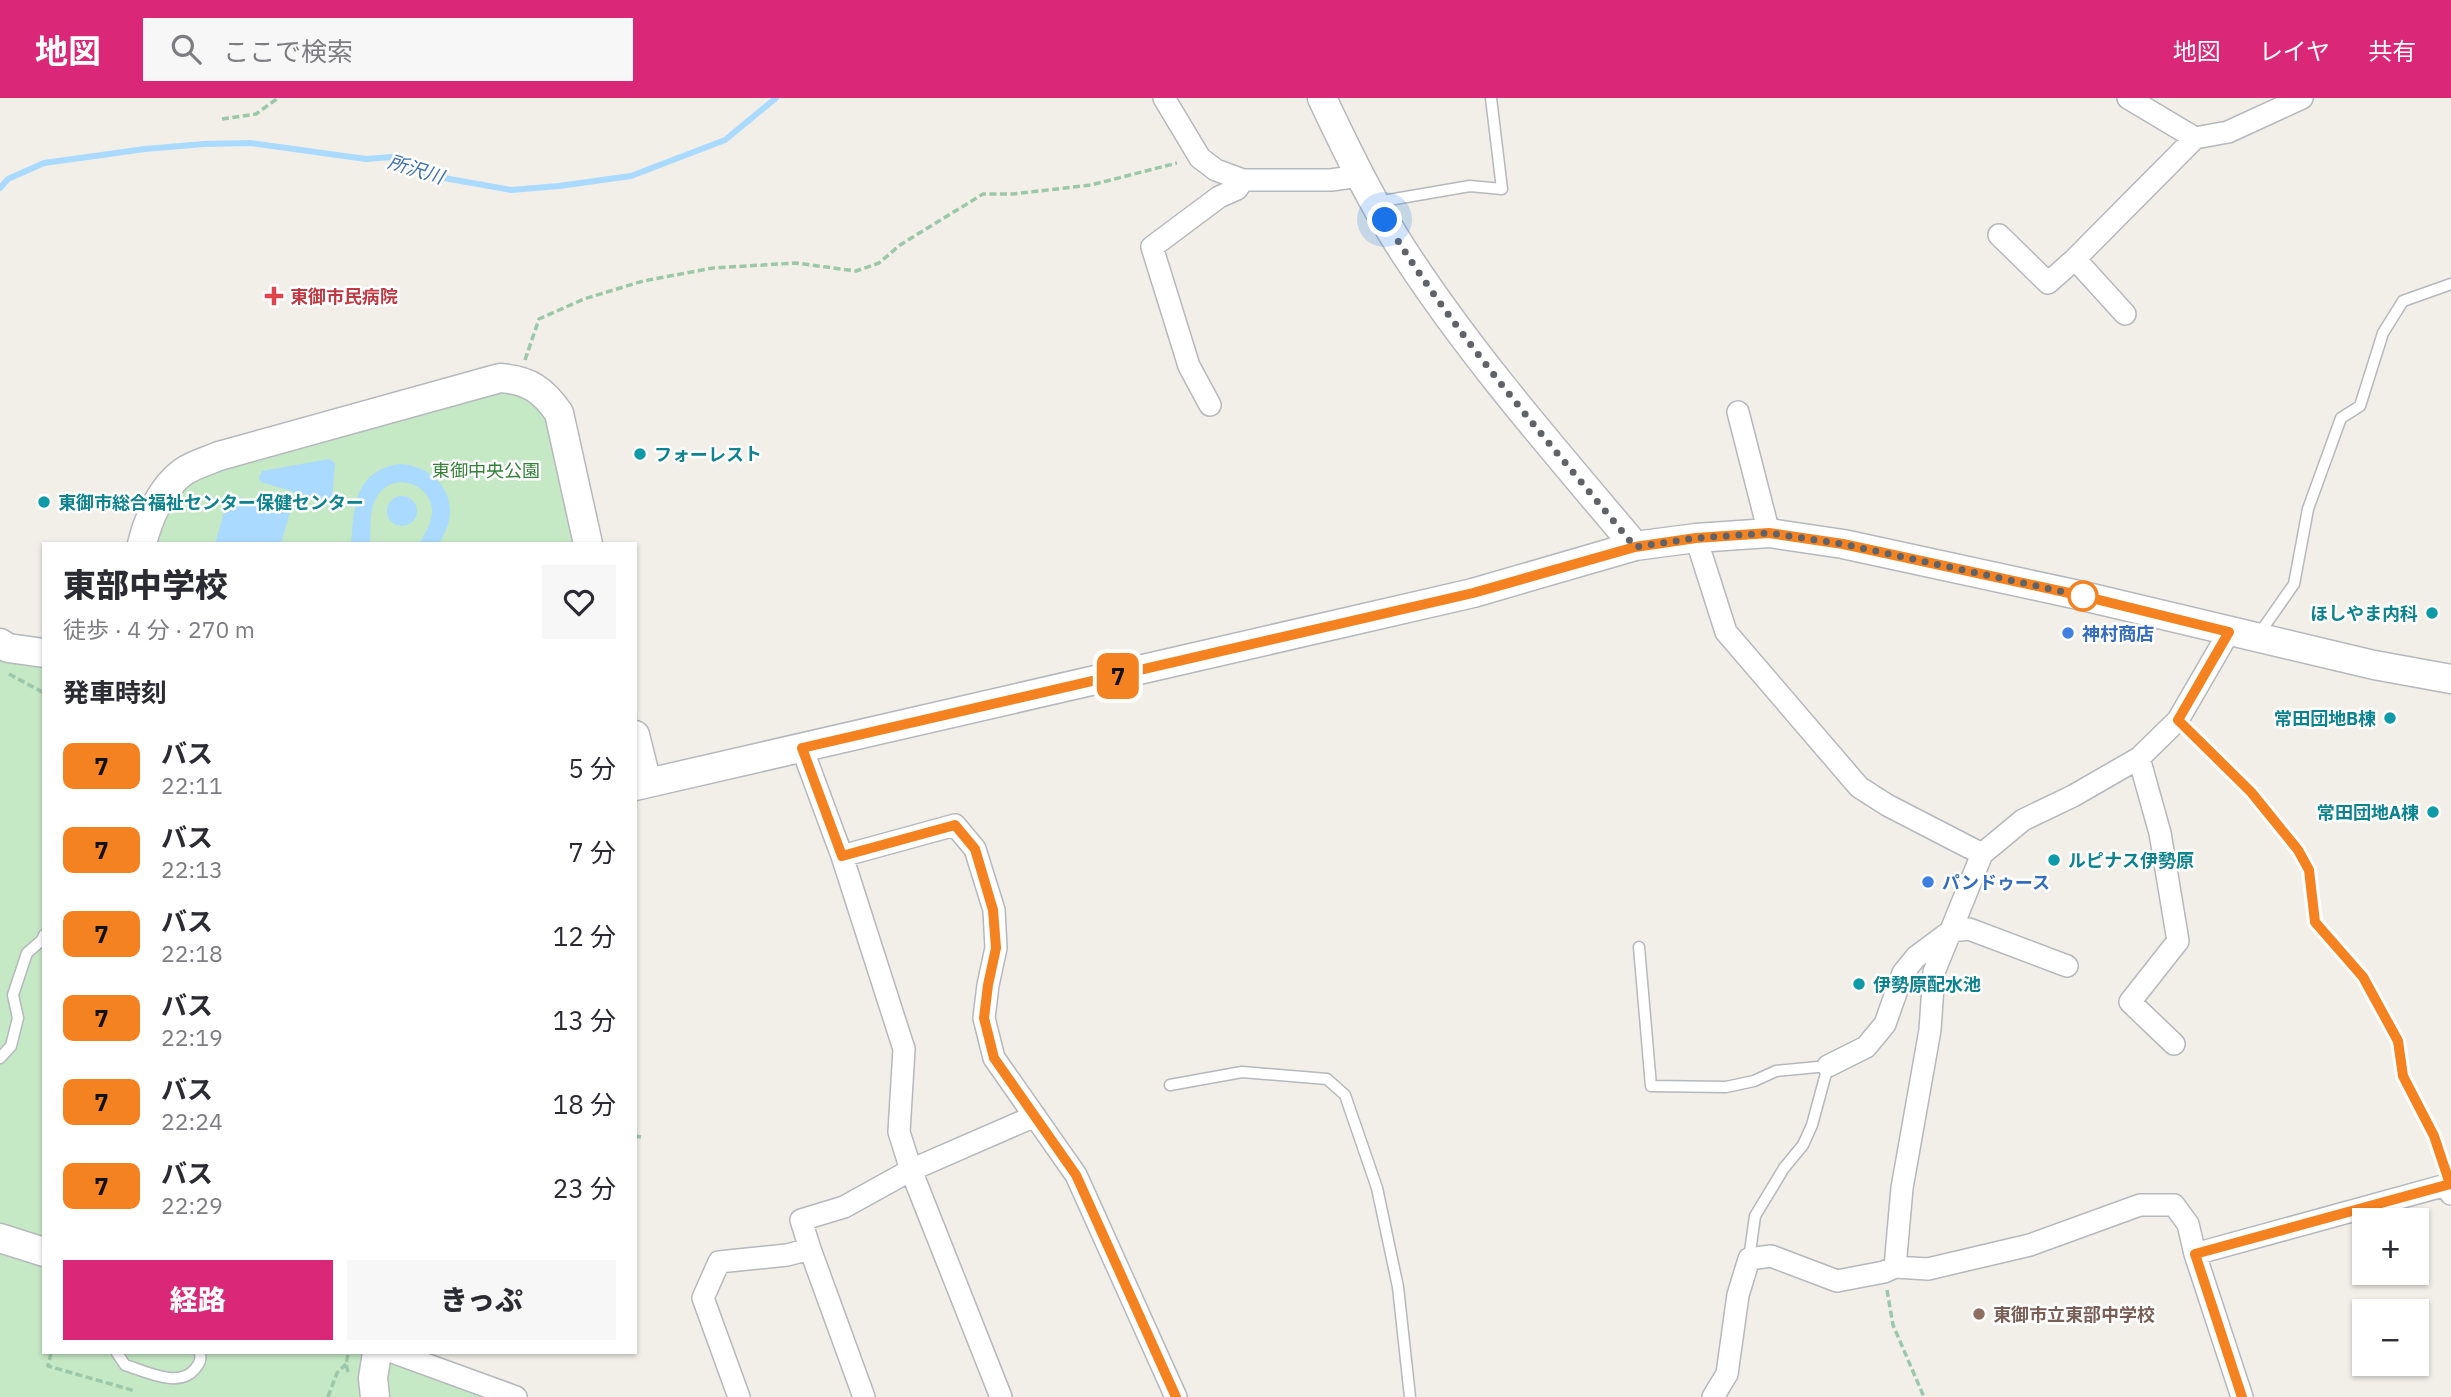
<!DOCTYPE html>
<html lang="ja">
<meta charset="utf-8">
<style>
:root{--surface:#fff;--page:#f7f7f7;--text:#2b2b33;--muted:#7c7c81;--accent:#db2777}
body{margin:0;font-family:"IBM Plex Sans","Noto Sans JP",sans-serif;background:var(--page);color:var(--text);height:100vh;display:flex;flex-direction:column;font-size:26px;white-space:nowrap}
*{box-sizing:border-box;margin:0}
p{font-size:23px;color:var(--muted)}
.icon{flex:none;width:38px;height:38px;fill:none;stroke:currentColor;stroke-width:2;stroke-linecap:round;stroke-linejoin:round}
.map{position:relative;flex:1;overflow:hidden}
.drawer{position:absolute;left:42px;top:444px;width:595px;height:812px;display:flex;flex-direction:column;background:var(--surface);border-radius:0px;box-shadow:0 2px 5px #0004}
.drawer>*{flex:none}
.badge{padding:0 14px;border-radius:10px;font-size:24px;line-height:46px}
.fabs{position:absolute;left:2352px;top:1110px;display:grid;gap:14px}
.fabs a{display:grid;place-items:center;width:77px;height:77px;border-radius:0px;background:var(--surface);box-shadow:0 2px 5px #0004;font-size:35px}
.you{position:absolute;width:35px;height:35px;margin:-18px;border:5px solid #fff;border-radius:50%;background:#1a73e8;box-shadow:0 0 0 10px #1a73e833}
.map>.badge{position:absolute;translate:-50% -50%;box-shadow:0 0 0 4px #fff}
h2{padding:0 21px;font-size:26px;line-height:63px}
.round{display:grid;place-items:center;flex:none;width:74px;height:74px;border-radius:0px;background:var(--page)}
.headline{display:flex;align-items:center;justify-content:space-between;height:119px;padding:0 21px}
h1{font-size:33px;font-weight:800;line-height:52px}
.primary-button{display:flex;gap:14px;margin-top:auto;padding:14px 21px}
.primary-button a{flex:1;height:80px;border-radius:0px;background:var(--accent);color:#fff;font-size:28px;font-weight:800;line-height:80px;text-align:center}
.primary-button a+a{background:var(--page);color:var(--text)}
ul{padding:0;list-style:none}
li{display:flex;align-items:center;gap:21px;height:84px;padding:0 21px}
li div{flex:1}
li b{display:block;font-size:26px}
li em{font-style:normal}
li .badge{min-width:77px;font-weight:700;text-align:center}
header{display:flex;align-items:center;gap:42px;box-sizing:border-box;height:98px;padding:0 35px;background:var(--accent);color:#fff}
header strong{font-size:33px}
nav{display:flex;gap:38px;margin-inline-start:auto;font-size:24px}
.search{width:490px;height:63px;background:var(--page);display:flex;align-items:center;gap:18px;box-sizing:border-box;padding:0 24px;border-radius:0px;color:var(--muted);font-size:26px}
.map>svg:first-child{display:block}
</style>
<header>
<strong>地図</strong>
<div class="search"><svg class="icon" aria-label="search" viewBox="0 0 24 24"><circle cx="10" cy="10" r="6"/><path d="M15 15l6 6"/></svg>ここで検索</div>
<nav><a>地図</a><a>レイヤ</a><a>共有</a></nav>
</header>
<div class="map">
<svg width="2451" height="1299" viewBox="0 0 2451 1299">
<rect width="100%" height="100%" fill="#f1efe8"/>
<path fill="#c5e8c5" d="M 487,294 L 517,294 L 533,303 L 550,320 L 580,446 L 156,446 L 163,420 L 177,393 L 195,379 Z
M 0,559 L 44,564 L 44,1255 L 366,1255 L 365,1258 L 492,1299 L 0,1299 Z"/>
<path fill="#aadaff" d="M 329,361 L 335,365 L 332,400 L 328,404 L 261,384 L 259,380 L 262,373 Z
M 399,366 C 426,367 450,385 450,414 C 450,426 444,436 439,446 L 419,446 C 423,439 429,430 431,421 C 440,389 392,367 375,402 C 369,414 371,433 370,446 L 351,446 C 354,410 354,373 399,366 Z
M 229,396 L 290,414 L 281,446 L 215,446 Z
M387 413a15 15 0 1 1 30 0a15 15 0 1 1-30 0Z"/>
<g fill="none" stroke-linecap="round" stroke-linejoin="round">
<path stroke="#aadaff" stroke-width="6" d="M 0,90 L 8,81 L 44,65 L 145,51 L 204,46 L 250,45 L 366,61 L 392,59 L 427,77 L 511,92 L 559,88 L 631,78 L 725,42 L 776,0"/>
<g stroke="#b5b8bc" stroke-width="13">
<path id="service" d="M 1377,104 L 1470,88 L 1502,91 L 1491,0
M 2259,536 L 2294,486 L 2308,411 L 2341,320 L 2360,308 L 2383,235 L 2403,203 L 2451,186
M 2178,622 L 2251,694 L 2298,752 L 2309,772 L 2315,824 L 2363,879 L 2398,943 L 2403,978 L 2434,1038 L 2450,1086
M 1639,849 L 1651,988 L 1726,989 L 1754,983 L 1776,973 L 1828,968 L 1812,1027 L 1803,1047 L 1784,1070 L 1755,1118 L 1749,1161
M 0,960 L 11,948 L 18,920 L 13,897 L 27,855 L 42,842 L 44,837
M 1170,987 L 1242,974 L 1327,981 L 1345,997 L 1377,1090 L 1398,1189 L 1410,1299
M 117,1255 L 125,1267 C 145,1273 179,1291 195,1271 C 200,1265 201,1262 200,1255"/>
</g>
<g stroke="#b5b8bc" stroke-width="24">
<path id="minor" d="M 1164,0 L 1200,60 L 1216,72 L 1243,82 L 1331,82 L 1359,78
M 2128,0 L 2195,40 L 2228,34 L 2302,0
M 1999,137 L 2048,185 L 2075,161 L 2195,40
M 2075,161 L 2125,216
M 1210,307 L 1189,268 L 1152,149 L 1219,99 L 1237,91 L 1243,82
M 1738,314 L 1769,435
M 1696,440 L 1726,534 L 1859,689 L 1887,707 L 1982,756
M 802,650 L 842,758 L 904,951 L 899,1034 L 911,1072 L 1035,1018
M 2139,660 L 2160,735 L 2178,843 L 2130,904 L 2174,946
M 842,758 L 955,727 L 975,751 L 994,812 L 996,850 L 988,887 L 984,920 L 994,960 L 1076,1077 L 1176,1299
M 1828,968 L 1866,949 L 1885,926 L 1903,875 L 1916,859 L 1951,833 L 1969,831 L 2067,868
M 810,1151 L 801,1122 L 844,1109 L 911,1072 L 1001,1299
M 2195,1156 L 2450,1086 L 2451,1096
M 1895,1169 L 1902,1090 L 1930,932 L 1934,874 L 1982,756 L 2023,722 L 2073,698 L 2139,660 L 2178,622 L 2229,534
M 395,1255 L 516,1299
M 739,1299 L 703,1200 L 719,1164 L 787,1157 L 810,1151 L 864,1299
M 1713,1299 L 1727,1276 L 1738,1197 L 1749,1161 L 1771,1158 L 1837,1183 L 1884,1174 L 1895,1169 L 1928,1171 L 2030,1147 L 2140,1107 L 2174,1107 L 2188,1126 L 2195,1156 L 2242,1299"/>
</g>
<g stroke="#b5b8bc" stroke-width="31">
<path id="tertiary" d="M 1322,0 C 1348,55 1374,109 1408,160 C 1475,262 1557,355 1635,448
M 142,446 C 148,421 161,390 183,374 C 193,367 207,363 219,358 L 500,280 C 529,282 543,292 559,315 L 588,446
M 0,545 L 8,550 L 44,555
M 635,637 L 647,685
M 635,688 L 1473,495 L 1635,448 L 1696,440 L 1769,435 L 1843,446 L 2083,498 L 2374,567 L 2451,581
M 0,1140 L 44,1154
M 375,1299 L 373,1280 L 377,1255"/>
</g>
<path stroke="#9cc7a9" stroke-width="3.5" stroke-dasharray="7 3.5" stroke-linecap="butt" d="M 222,21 L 256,16 L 278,0
M 525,262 L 539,221 L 584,201 L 643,183 L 713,170 L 796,165 L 856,173 L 879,165 L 900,147 L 983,96 L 1013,96 L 1091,87 L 1177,65
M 9,576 L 44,595
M 635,1038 L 641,1039
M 1887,1192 L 1893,1227 L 1924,1299
M 51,1255 L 48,1268 L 135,1293
M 348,1274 L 346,1266 L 348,1256
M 328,1299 L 337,1275 L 346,1266"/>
<use href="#service" stroke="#fff" stroke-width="10"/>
<use href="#minor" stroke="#fff" stroke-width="21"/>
<use href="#tertiary" stroke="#fff" stroke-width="28"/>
</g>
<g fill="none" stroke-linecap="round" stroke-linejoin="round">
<g stroke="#fff" stroke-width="16">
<path id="line" d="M 1176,1299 L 1076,1077 L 994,960 L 984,920 L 988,887 L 996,850 L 993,812 L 975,751 L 955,727 L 842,758 L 802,650 L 1473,495 L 1635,449 L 1696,440 L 1769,435 L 1843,446 L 2083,498 L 2229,534 L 2178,622 L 2251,694 L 2298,752 L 2309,772 L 2315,824 L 2363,879 L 2398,943 L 2403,978 L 2434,1038 L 2450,1086 L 2195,1156 L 2242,1299"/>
</g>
<use href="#line" stroke="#f58220" stroke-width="10"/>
<path stroke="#5f6368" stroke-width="7" stroke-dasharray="0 12.6" d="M 1385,122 C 1457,240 1548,343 1635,449 L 1696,440 L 1769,435 L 1843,446 L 2083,498"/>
</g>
<path fill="#e0444e" stroke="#fff" stroke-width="2.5" d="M270.5 187.5h7v7h7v7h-7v7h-7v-7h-7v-7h7z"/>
<g fill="#0f9aa8" stroke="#fff" stroke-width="2.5">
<circle cx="640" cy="356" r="7"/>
<circle cx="44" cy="404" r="7"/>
<circle cx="2432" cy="515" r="7"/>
<circle cx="2390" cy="620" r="7"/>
<circle cx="2433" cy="714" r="7"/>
<circle cx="2054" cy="762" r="7"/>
<circle cx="1859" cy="886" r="7"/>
</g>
<circle fill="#fff" stroke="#f58220" stroke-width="3.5" cx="2083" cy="498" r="14"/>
<g fill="#3f7fe0" stroke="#fff" stroke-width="2.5">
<circle cx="2068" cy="535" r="7"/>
<circle cx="1928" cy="784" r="7"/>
</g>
<circle fill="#8d6e63" stroke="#fff" stroke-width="2.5" cx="1979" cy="1216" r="7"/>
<g text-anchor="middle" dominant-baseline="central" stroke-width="5" stroke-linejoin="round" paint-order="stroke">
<g font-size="18" font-weight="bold" fill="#be3a42" stroke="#fff" text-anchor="start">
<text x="290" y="198">東御市民病院</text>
</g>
<g font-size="18" font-weight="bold" fill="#0d838f" stroke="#fff" text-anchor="start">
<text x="654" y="356">フォーレスト</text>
<text x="58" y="404">東御市総合福祉センター保健センター</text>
<text x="2418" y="515" text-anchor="end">ほしやま内科</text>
<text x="2376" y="620" text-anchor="end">常田団地B棟</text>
<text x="2419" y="714" text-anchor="end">常田団地A棟</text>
<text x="2068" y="762">ルピナス伊勢原</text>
<text x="1873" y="886">伊勢原配水池</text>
</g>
<g font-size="18" fill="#348238" stroke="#fff">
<text x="486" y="372">東御中央公園</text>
</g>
<g font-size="18" font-weight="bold" fill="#366cbe" stroke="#fff" text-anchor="start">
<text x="2082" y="535">神村商店</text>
<text x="1942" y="784">パンドゥース</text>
</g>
<g font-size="18" font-weight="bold" fill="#785e54" stroke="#fff" text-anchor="start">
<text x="1993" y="1216">東御市立東部中学校</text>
</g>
<g font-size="19" font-style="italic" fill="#4174aa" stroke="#fff">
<text transform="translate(416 71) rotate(17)">所沢川</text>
</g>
</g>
</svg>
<div class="fabs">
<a>+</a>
<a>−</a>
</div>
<div class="you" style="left:1385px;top:122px"></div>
<b class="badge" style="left:1118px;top:578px;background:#f58220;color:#111">7</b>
<section class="drawer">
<div class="headline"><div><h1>東部中学校</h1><p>徒歩 · 4 分 · 270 m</p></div><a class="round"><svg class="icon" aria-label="heart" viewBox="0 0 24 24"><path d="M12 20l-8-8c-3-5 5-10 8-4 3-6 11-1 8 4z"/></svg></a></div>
<h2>発車時刻</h2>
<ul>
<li><span class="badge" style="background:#f58220;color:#111">7</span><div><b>バス</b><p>22:11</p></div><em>5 分</em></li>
<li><span class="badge" style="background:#f58220;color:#111">7</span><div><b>バス</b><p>22:13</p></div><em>7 分</em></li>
<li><span class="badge" style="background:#f58220;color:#111">7</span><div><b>バス</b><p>22:18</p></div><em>12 分</em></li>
<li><span class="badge" style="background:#f58220;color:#111">7</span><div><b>バス</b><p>22:19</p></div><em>13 分</em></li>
<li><span class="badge" style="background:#f58220;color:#111">7</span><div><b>バス</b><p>22:24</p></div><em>18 分</em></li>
<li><span class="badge" style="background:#f58220;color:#111">7</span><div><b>バス</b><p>22:29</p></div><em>23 分</em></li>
</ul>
<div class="primary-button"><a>経路</a><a>きっぷ</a></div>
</section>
</div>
